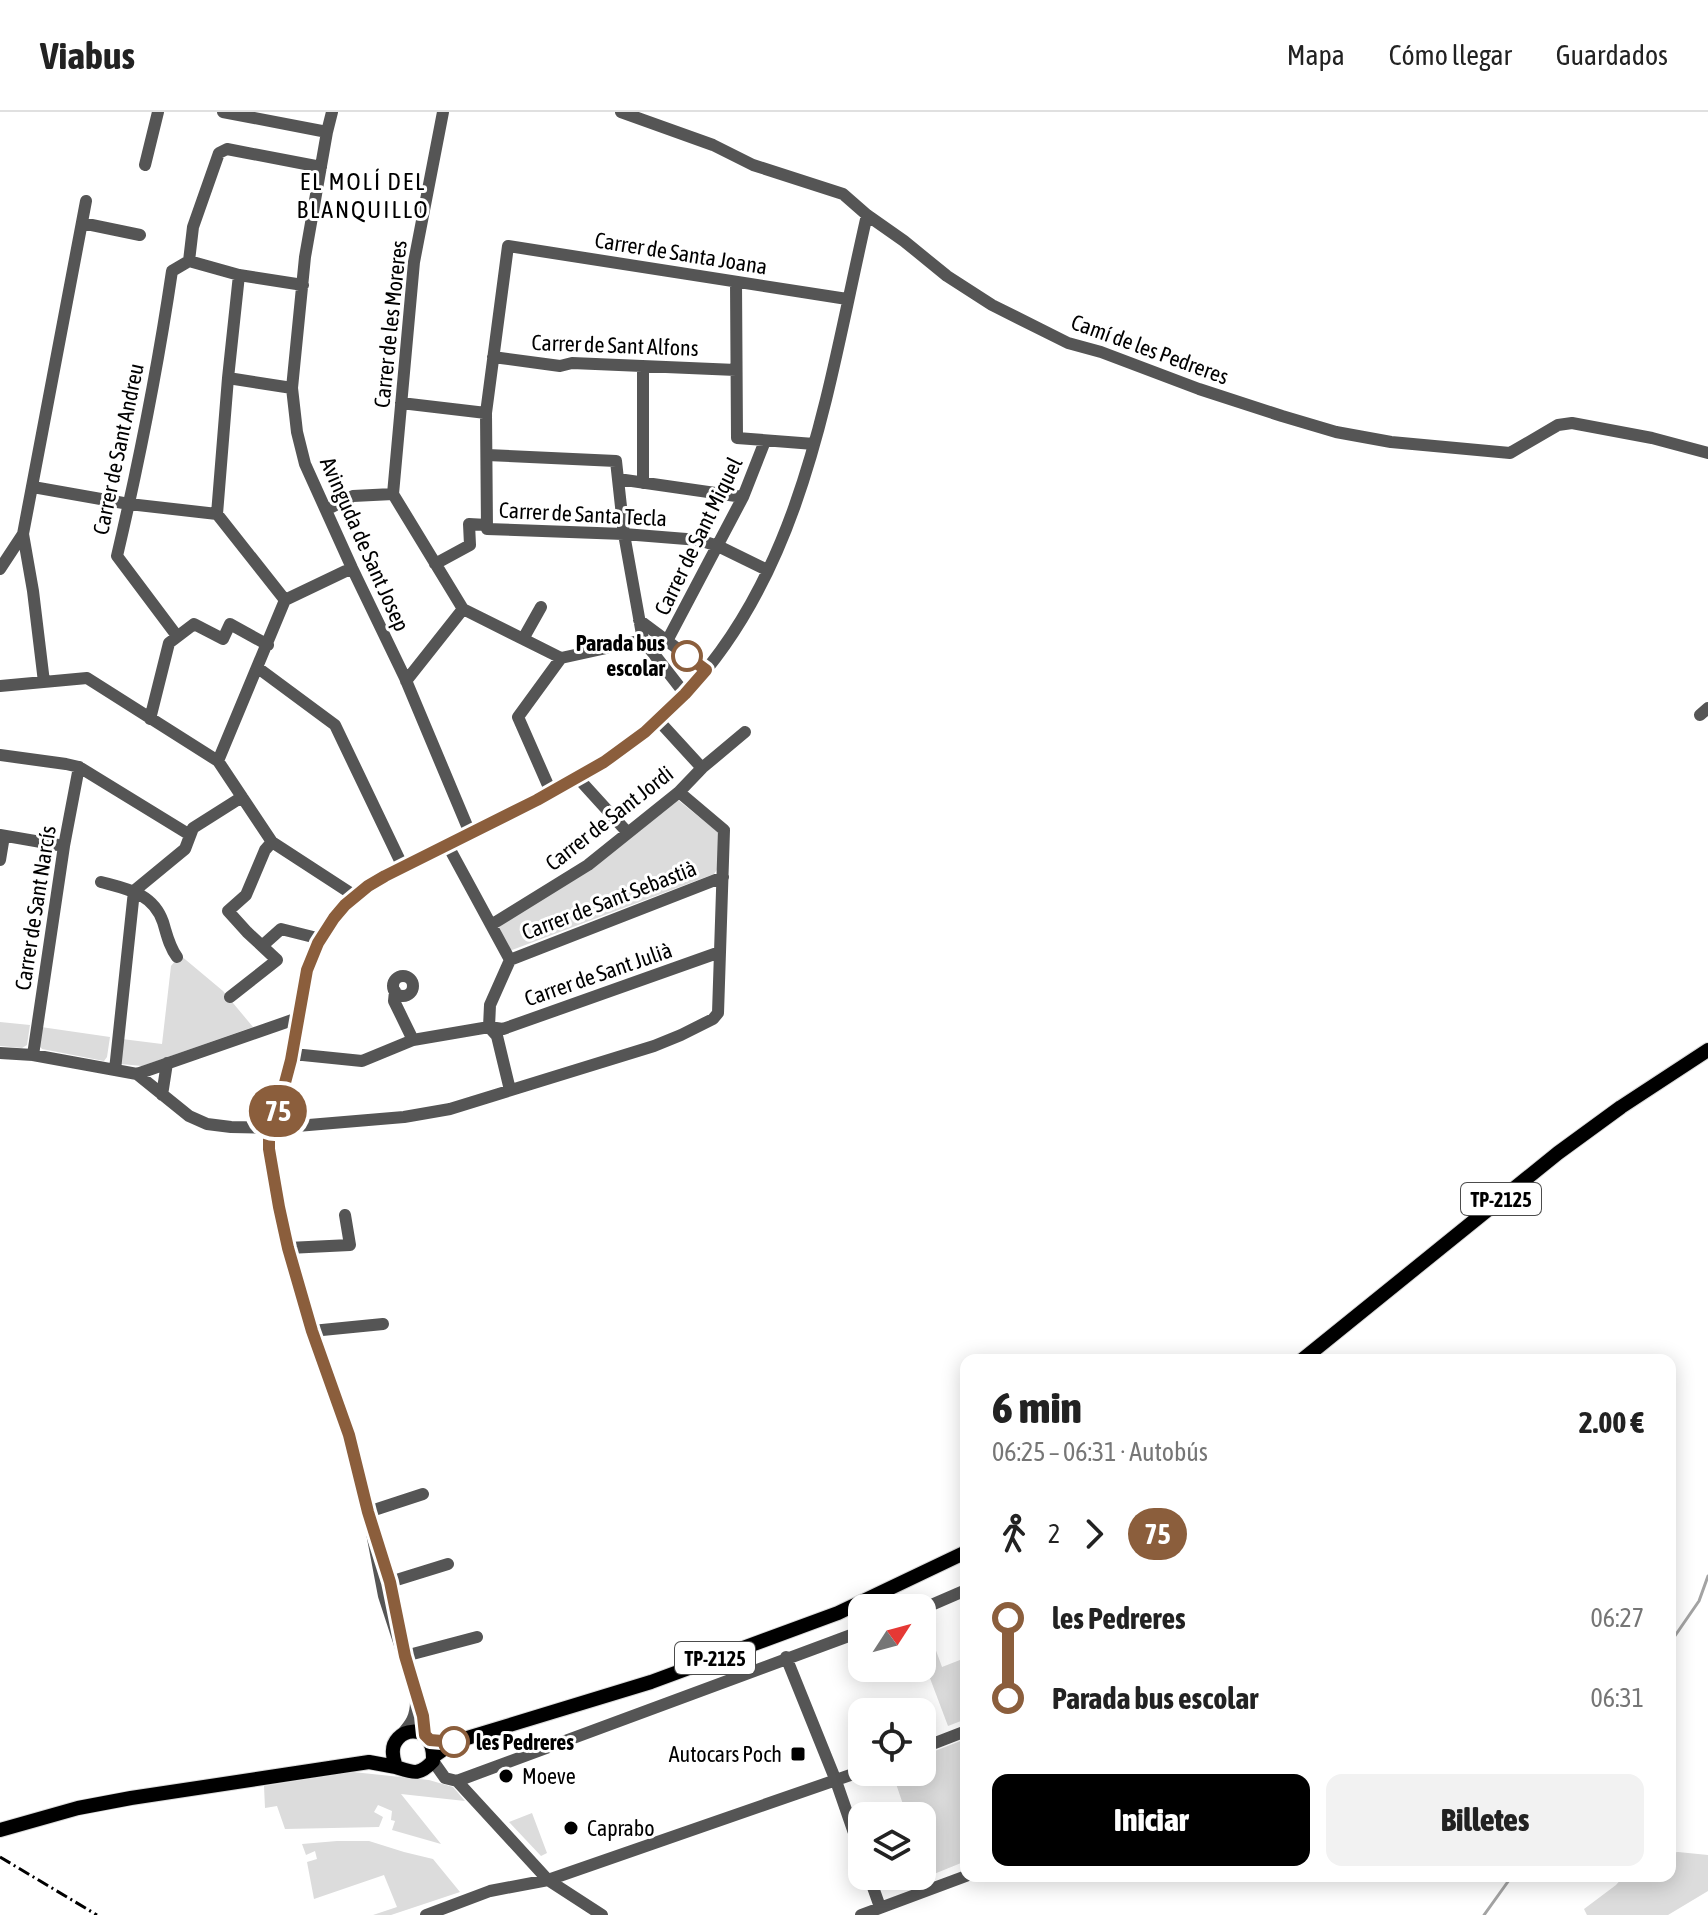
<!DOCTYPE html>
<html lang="es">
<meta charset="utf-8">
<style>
:root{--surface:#fff;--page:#f2f2f2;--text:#222;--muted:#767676;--line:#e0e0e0;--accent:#000}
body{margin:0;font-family:"Asap Condensed",sans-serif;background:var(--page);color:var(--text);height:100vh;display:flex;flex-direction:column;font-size:30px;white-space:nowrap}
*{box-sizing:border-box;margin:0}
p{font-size:26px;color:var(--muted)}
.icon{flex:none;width:44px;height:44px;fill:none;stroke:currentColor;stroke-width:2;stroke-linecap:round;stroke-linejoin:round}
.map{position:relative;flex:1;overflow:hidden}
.drawer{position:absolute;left:960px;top:1242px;width:716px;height:528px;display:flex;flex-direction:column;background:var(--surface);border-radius:16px;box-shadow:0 4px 20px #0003}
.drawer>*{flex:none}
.badge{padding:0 16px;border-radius:26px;font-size:28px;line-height:52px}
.needle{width:52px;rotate:54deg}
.fabs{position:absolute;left:848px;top:1482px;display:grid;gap:16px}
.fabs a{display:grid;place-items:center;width:88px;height:88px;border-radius:16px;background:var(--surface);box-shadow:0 4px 20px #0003;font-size:40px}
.map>.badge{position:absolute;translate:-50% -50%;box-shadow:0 0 0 4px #fff}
.legs{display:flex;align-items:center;gap:12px;height:88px;padding:0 32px;font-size:26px}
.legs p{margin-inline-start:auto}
.head{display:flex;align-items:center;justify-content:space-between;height:136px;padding:0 32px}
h1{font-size:44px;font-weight:800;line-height:60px}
.cta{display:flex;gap:16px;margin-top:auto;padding:16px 32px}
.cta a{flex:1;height:92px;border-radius:16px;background:var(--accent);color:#fff;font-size:32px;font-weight:800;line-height:92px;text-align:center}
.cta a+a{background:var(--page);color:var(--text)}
ul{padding:0 32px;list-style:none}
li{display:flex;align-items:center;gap:28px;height:80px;font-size:30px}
li i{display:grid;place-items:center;width:12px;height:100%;margin:0 10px;background:currentColor}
li i::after{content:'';width:20px;height:20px;margin:-10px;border:6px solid;border-radius:50%;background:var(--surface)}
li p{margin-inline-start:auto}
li:first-child i{background:linear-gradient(#0000 50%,currentColor 0)}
li:last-child i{background:linear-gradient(currentColor 50%,#0000 0)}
header{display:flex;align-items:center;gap:48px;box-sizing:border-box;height:112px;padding:0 40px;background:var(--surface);border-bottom:2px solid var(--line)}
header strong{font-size:38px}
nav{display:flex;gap:44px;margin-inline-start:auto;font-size:28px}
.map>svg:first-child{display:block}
</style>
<header>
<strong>Viabus</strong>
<nav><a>Mapa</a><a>Cómo llegar</a><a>Guardados</a></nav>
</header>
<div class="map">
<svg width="1708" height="1803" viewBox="0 0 1708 1803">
<rect width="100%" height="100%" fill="#fff"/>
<path fill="#dcdcdc" d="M 678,688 L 719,721 L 718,756 L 714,762 L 512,838 L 507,837 L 498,818 L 500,814 Z
M 180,843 L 223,879 L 253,915 L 142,954 L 121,952 L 122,927 L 162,932 L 171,854 Z
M 0,910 L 30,913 L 27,933 L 22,936 L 0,934 Z
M 41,915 L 110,925 L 107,945 L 104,949 L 42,937 L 38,932 Z
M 923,1503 L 942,1555 L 960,1548 L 966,1563 L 966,1607 L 948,1614 L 922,1545 Z
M 963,1628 L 966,1636 L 966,1749 L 929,1764 L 922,1745 L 922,1704 L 907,1704 L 892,1660 L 922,1660 L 922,1644 Z
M 353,1660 L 429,1668 L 453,1675 L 465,1689 L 401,1682 L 441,1732 L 392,1718 L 395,1709 L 391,1708 L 392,1699 L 378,1693 L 374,1700 L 383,1705 L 379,1715 L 285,1717 L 277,1694 L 265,1696 L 264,1674 Z
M 532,1701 L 547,1741 L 541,1744 L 509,1710 Z
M 337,1729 L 369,1729 L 404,1740 L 433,1747 L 460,1780 L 391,1803 L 373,1803 L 397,1795 L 384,1763 L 314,1787 L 307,1750 L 317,1747 L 315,1739 L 306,1743 L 302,1732 Z
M 1678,1740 L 1708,1743 L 1708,1779 L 1668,1803 L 1587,1803 L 1584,1797 L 1616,1773 L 1624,1764 L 1670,1764 L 1670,1741 Z"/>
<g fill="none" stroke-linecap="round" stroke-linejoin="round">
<path stroke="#a3a3a3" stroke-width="3" d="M 1670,1531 L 1699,1489 L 1708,1464
M 1484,1803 L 1512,1764"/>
<g stroke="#dbdbdb" stroke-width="16">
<path id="major" d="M 1302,1248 L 1558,1041 L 1621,995 L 1708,938
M 434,1644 L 454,1630 L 651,1570 L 838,1501 L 966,1440
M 0,1718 L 78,1696 L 131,1686 L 369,1650 L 396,1655 C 414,1661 419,1664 433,1649 C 435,1606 390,1616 393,1642 C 393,1647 395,1651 396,1655"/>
</g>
<path stroke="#555" stroke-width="12" d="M 223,0 L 327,20
M 332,0 L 327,20 L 305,145 L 292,276 L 297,320 L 305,352 L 352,456 L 405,566 L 470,721
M 621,0 L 713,33 L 753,53 L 843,82 L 867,103 L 904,129 L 947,164 L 992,193 L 1068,231 L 1101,240 L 1199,277 L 1282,304 L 1336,320 L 1391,330 L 1510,341 L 1558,313 L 1572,311 L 1652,326 L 1708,341
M 145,53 L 158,0
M 82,111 L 140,123
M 189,149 L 193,115 L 219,41 L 227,37 L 321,55
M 189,149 L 239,163 L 303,173
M 239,163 L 228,266 L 217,402 L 285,488
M 736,170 L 737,326 L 814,332
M 493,245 L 560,254 L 572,251 L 736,258
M 643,254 L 643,371
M 228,266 L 292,276
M 401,291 L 486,301
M 487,343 L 616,349 L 624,422 L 643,528 L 685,582
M 618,367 L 743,385
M 33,375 L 129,392 L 217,402
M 393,382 L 414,150 L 443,0
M 393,382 L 463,497 L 561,546 L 643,528
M 326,398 L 353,384 L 393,382
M 23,422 L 33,479 L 44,570
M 435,452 L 470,433 L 469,412 L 487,413
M 0,457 L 23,422 L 86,89
M 767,458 L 718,434 L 699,428 L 624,422 L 487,417 L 486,301 L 508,134 L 847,187
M 639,508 L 706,558
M 177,524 L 117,444 C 139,350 158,254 172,159 L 189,149
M 523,527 L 541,495
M 667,529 L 743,385 L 765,329
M 258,556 L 335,613 L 403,755
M 406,569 L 463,497
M 0,574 L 87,566 L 218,649 L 272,730 L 355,784
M 1700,603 L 1708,596
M 150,607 L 169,531 L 194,512 L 223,527 L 230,512 L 268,533
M 658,608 L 702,656
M 0,643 L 66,652 L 79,655 L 190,723
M 218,649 L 285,488 L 352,456
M 578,666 L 628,721
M 551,680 L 518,605 L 561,546
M 0,723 L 64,734
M 447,732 L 510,848 L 490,893 L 489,915 L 497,924 L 510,978
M 0,748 L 4,724
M 101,770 C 127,777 153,781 163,810 C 167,823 169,834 177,845
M 134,779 L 185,737 L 193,716 L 242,685
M 491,813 L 588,753 L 679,680 L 702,656 L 745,620
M 262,834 L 281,817 L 321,827
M 510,848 L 723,765
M393 874a10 10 0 1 1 20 0a10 10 0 1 1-20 0Z
M 395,879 L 394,889 L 413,928
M 230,885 L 277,848 L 247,820 L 228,799 L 246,783 L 265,738 L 272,730
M 0,941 L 33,943 L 137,962 L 189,1004 L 207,1012 L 231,1015 L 273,1016 L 404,1005 L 450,997 L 654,934 L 681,923 L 713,907 L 718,901 L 724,718 L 679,680
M 293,942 L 362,949 L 413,928 L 489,915 L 503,917 L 720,840
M 33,943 L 64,734 L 79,655
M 115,958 L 134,779
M 137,962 L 298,906
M 162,983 L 167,951
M 288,1136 L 350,1133 L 345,1103
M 312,1219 L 383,1212
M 368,1400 L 423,1382
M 386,1457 L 395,1498
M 390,1470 L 448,1452
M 922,1497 L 966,1478
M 405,1544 L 477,1525
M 786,1545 L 836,1669 L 862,1744
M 401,1623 C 411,1612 416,1605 416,1589
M 425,1623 L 423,1604 L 384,1484 L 368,1400 L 349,1323 L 312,1219 L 288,1136 L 279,1095 L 269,1037 L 269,1024 L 273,1016 C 279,993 287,969 292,946 C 299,909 299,869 317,835 C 327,815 340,797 357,782 C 383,760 421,744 452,730 C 492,711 531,691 570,670 C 613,647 652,617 685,582 C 806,455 829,267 867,103
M 922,1636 L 966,1619
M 433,1649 L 445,1666 L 457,1669 L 548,1768 L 602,1803
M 457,1669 L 862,1519
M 869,1764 L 880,1795
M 426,1803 L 490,1779 L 548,1768 L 862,1659
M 861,1803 L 966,1764"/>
<use href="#major" stroke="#000" stroke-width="14"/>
<path stroke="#000" stroke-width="3" stroke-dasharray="12 4 2 4" stroke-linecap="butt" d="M 0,1745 L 97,1803"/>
</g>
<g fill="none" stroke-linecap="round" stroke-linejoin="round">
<g stroke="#fff" stroke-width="18">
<path id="line-1" d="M 454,1630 L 430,1628 L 425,1623 L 423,1604 L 405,1544 L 390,1470 L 368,1400 L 349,1323 L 312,1219 L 288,1136 L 279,1095 L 269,1037 L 269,1024 L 273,1016 L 291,948 L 307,858 L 318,831 L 334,806 L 345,793 L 368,774 L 385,764 L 537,688 L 604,650 L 645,620 L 685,582 L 706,558 L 687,544"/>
</g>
<use href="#line-1" stroke="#8b5e3c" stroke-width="12"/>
</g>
<g fill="#fff" stroke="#8b5e3c" stroke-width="4">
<circle cx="687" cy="544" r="14"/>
<circle cx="454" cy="1630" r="14"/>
</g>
<g fill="#000" stroke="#fff" stroke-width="3">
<rect x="790" y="1634" width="16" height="16" rx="4"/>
<circle cx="506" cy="1664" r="8"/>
<circle cx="571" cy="1716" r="8"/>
</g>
<g text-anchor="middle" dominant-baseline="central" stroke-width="6" stroke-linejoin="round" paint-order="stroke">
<g fill="#fff" stroke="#4c4c4c" stroke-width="2">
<rect x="1461" y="1071" width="80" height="32" rx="6"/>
<rect x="675" y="1530" width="80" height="32" rx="6"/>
</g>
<g font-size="20" font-weight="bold" fill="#000">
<text x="1501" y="1087">TP-2125</text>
<text x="715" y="1546">TP-2125</text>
</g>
<g font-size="22" fill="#000" stroke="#fff">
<text transform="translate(681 141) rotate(9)">Carrer de Santa Joana</text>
<text transform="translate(390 212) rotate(-84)">Carrer de les Moreres</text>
<text transform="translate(615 233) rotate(2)">Carrer de Sant Alfons</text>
<text transform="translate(1150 237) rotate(20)">Camí de les Pedreres</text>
<text transform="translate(118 337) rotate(-78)">Carrer de Sant Andreu</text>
<text transform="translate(583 402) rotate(3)">Carrer de Santa Tecla</text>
<text transform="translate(698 424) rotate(-64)">Carrer de Sant Miquel</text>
<text transform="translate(365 432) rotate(66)">Avinguda de Sant Josep</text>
<text transform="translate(609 706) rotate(-38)">Carrer de Sant Jordi</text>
<text transform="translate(609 788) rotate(-21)">Carrer de Sant Sebastià</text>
<text transform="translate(35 796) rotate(-81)">Carrer de Sant Narcís</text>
<text transform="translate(598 862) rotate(-19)">Carrer de Sant Julià</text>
</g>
<g font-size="22" font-weight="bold" fill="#000" stroke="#fff" text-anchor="end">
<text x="665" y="531">Parada bus<tspan x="665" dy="25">escolar</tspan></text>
<text x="476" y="1630" text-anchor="start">les Pedreres</text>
</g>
<g font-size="22" fill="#000" stroke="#fff" text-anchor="start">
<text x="782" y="1642" text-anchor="end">Autocars Poch</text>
<text x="522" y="1664">Moeve</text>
<text x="587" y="1716">Caprabo</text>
</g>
<g font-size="24" letter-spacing="2" fill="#000" stroke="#fff">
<text x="363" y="69">EL MOLÍ DEL<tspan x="363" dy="28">BLANQUILLO</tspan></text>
</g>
</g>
</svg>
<div class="fabs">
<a><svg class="needle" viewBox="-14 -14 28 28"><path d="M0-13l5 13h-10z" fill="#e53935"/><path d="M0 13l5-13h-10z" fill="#767676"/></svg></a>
<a><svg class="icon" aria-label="locate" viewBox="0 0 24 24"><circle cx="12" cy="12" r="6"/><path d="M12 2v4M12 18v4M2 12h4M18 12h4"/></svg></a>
<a><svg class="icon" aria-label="layers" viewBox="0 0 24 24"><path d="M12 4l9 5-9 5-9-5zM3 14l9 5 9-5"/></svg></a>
</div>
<b class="badge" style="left:278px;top:999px;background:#8b5e3c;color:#fff">75</b>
<section class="drawer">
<div class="head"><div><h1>6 min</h1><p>06:25 – 06:31 · Autobús</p></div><b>2.00 €</b></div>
<div class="legs"><svg class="icon" aria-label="walk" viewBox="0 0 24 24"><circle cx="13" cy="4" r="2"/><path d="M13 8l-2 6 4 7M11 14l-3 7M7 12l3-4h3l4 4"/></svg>2<svg class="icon" aria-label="forward" viewBox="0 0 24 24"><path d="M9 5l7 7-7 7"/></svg><b class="badge" style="background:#8b5e3c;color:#fff">75</b></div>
<ul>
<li><i style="color:#8b5e3c"></i><b>les Pedreres</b><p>06:27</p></li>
<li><i style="color:#8b5e3c"></i><b>Parada bus escolar</b><p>06:31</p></li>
</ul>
<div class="cta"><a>Iniciar</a><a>Billetes</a></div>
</section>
</div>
